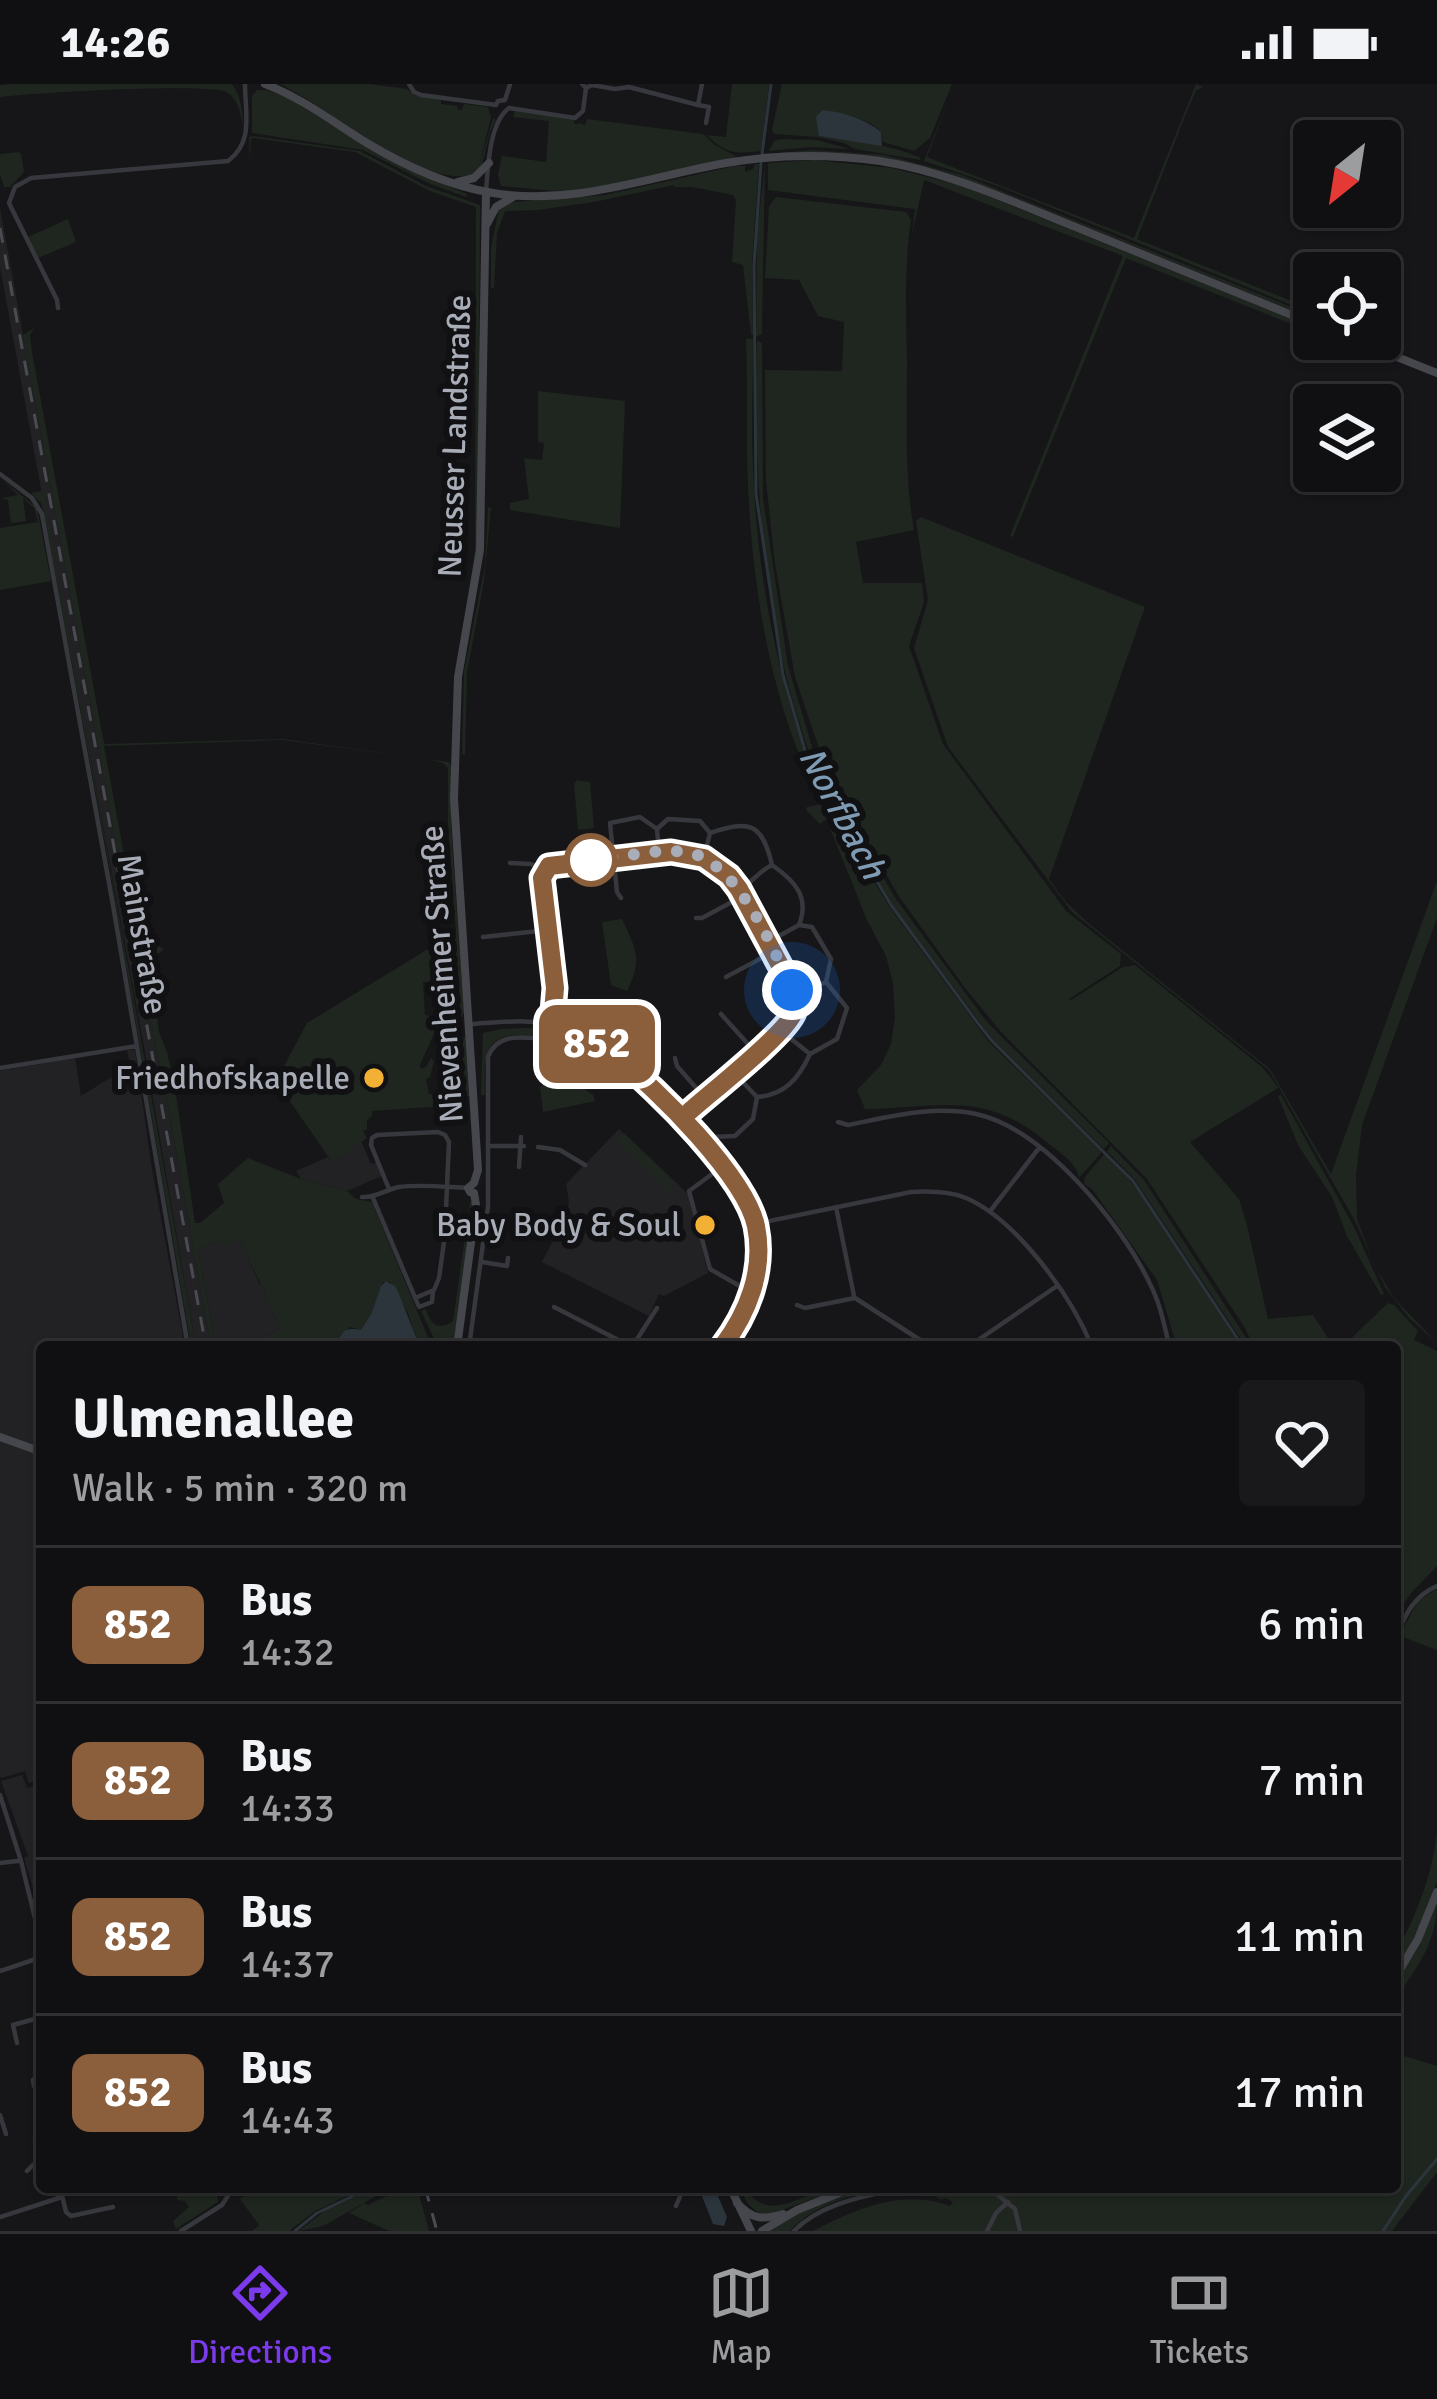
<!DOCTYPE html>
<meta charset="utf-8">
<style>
:root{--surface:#101012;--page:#19191b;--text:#f1f3f6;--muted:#9c9d9f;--line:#303032;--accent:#7c3aed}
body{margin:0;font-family:Signika,sans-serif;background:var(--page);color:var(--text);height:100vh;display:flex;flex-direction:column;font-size:45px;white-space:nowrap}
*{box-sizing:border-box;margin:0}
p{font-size:39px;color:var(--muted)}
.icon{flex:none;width:66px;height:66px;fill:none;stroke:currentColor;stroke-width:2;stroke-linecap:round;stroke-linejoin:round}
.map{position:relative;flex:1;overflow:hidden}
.side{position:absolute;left:36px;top:1257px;width:1365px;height:852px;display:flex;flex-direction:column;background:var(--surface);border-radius:12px;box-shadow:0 3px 9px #0004,0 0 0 3px var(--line)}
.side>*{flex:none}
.badge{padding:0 24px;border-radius:18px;font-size:42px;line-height:78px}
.needle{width:78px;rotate:210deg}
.buttons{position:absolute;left:1293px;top:36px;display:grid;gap:24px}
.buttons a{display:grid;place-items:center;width:108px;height:108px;border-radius:12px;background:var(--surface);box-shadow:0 3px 9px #0004,0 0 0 3px var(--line);font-size:60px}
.you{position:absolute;width:60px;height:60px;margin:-30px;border:9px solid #fff;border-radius:50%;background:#1a73e8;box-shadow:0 0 0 18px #1a73e833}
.map>.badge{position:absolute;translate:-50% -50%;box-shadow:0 0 0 6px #fff}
.round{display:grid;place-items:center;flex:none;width:126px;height:126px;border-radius:12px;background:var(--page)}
.overview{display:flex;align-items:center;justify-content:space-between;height:204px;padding:0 36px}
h1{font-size:57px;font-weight:700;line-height:90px}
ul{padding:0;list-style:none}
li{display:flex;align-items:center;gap:36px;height:156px;padding:0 36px;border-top:3px solid var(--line)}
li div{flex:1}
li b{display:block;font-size:45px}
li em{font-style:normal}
li .badge{min-width:132px;font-weight:700;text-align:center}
.status{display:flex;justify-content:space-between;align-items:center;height:84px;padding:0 60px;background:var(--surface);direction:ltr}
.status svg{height:33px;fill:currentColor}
.menu{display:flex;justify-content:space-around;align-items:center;height:168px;border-top:3px solid var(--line);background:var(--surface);font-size:33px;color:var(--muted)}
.menu a{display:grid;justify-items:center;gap:6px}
.menu .active{color:var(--accent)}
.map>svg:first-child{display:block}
</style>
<div class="status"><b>14:26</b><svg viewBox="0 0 49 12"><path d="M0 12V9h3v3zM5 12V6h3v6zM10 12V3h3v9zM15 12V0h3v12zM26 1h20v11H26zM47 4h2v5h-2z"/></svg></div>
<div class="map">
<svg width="1437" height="2147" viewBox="0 0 1437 2147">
<rect width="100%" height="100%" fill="#161618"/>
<path fill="#222225" d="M 0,124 L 137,875 L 167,1016 L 211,1263 L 196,1263 L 144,963 L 0,183 Z
M 560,952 L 586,965 L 615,985 L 596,1004 L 593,1004 L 558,980 Z
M 127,966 L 135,966 L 152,1085 L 185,1263 L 42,1263 L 42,1695 L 29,1699 L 25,1687 L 1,1694 L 0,1691 L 0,987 L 75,974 L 81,1012 L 118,989 L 118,983 L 130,980 Z
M 619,1045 L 688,1110 L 708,1189 L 664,1212 L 659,1210 L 649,1232 L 542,1178 L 565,1133 L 569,1118 L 566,1100 Z
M 361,1057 L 371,1080 L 377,1078 L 382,1092 L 347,1107 L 301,1095 L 296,1087 L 328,1073 L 332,1078 Z
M 239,1153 L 260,1201 L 263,1200 L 266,1208 L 264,1209 L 280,1245 L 242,1263 L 216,1263 L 198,1166 L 220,1156 Z
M 22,1691 L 27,1704 L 42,1700 L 42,1834 L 24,1774 L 28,1772 L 1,1697 Z"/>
<path fill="#1e261f" d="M 10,0 L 231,0 C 242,10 243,33 244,48 C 242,34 239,14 225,7 C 192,0 43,8 0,13 L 0,1 Z
M 279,0 L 368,0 L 407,5 L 414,11 L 441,16 L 441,20 L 457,22 L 457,25 L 462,26 L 464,20 L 488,23 L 491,33 L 479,82 L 493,34 L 496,36 L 490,48 L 481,84 L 478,88 L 476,85 L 476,89 C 425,110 326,20 279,0 Z
M 732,0 L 769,0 L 761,67 C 736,70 725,70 707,51 L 726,53 Z
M 782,0 L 952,0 L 930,54 L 914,67 L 883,58 L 881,48 L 872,40 L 850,31 L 819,52 C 853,57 890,60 921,74 L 920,76 L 855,65 L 844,59 L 818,53 L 774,50 L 772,46 Z
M 1196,0 L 1203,3 L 1196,7 L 1185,32 L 1137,155 L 1314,226 L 1314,230 L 998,102 L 924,77 L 951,10 L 927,73 L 1134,154 Z
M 257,6 L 267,6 L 288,14 L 406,85 L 467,110 L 466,113 L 430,100 L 363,66 L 252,49 L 252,12 Z
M 515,27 L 574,36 L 574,40 L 579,40 L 581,37 L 581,40 L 585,41 L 587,35 L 703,50 L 715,61 L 737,73 L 587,106 L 557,107 L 501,102 L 498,91 L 502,72 L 546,78 L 549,37 L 513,33 Z
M 253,52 L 360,67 L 426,102 L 480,121 L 478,443 L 476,478 L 468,520 L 475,465 L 476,123 L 430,107 L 355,68 L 254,54 L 251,55 L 250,77 L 249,53 Z
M 785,55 L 817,56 L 850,65 L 811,63 L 769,67 L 775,56 Z
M 811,66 L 885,71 L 962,91 L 1314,232 L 1314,235 L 1008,111 L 943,87 L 886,74 L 849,70 L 782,69 Z
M 18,68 L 21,69 L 24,88 L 10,103 L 4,103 L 0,90 L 0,70 Z
M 814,76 L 892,84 L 963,102 L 1314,244 L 1314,249 L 1126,174 L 1013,453 L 1010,452 L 1123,172 L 924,96 L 912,151 L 915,125 L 768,106 L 768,79 Z
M 765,79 L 762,243 L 762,250 L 758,252 L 756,252 L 757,151 Z
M 755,80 L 759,80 L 752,180 L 753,251 L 751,250 L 743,181 L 732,178 L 736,116 L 733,111 L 692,103 L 673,103 L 674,101 L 594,118 L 538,126 L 505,127 L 497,149 L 494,204 L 491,204 L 491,164 L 499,124 L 512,118 L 605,111 L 735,82 L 745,82 L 745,88 L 753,85 Z
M 776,113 L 906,128 L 911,136 C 904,183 906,230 907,277 C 907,334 904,390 914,446 L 856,458 L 863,499 L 922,499 L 924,518 L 909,562 L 943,660 L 1066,827 L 1121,870 L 1120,882 L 1069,915 L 1071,916 L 1123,883 L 1135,881 L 1263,984 L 1277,1002 L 1278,1004 L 1190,1058 L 1239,1115 L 1247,1141 L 1268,1235 L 1313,1231 L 1334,1263 L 1255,1263 L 1243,1241 L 1147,1095 L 1001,948 L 965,904 L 900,814 L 828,691 L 795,593 L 775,480 L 766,397 L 765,286 L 842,287 L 844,238 L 818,232 L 799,196 L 765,194 L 769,122 Z
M 68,135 L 76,158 L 38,174 L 28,153 Z
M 34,244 L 30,251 L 32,268 L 104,660 L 283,655 L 448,678 L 451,681 L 451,743 L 464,929 L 459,936 L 436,938 L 437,931 L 453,929 L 450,897 L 423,898 L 425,931 L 430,932 L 431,941 L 436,945 L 420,981 L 421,985 L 426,983 L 431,974 L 434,977 L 430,993 L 426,995 L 429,1010 L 434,1011 L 436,1015 L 443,1015 L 444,1022 L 372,1027 L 372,1032 L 367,1036 L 367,1045 L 363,1047 L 367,1054 L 332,1078 L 276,997 L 307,939 L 456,848 L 448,740 L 448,684 L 443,679 L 427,675 L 282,656 L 104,662 L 138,847 L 148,852 L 164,866 L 144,878 L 155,918 L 159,948 L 167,968 L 174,997 L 195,1139 L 200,1139 L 224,1119 L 218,1100 L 248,1074 L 301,1095 L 347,1107 L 356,1115 L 372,1118 L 432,1263 L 420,1263 L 407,1227 L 390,1198 L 383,1198 L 372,1228 L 361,1246 L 350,1243 L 331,1263 L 242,1263 L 280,1245 L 264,1209 L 266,1207 L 263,1201 L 261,1201 L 239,1154 L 223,1161 L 220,1156 L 198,1166 L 216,1263 L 211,1263 L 167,1016 L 137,875 L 23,251 Z
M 746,254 L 753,255 C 753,298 751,341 753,384 C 756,467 770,558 795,637 C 805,670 815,699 834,729 L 820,740 L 806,726 L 807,723 L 817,721 L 819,715 C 771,619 753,509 748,402 C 746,353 748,303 746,254 Z
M 757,256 L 762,259 L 763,414 L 788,582 L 815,673 L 843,724 L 837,728 C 818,698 808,667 798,634 C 760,513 754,383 757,256 Z
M 538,307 L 625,317 L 620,444 L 510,426 L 510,419 L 529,415 L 524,374 L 542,376 L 544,359 L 538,358 Z
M 0,394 L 37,424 L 51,497 L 0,506 L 0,444 L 38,438 L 34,424 L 23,414 L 26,437 L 11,439 L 8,416 L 2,414 L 18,411 Z
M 43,407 L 196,1263 L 191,1263 L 110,787 L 44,428 L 41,419 L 31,409 Z
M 488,423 L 491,424 L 484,497 L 467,588 L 465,671 L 462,670 L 464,587 L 485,482 Z
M 921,433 L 1145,523 L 1049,795 L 1065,817 L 1087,838 L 1270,985 L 1331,1090 L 1437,797 L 1437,834 L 1362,1041 L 1356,1091 L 1357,1135 L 1374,1180 L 1394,1214 L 1437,1259 L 1409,1234 L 1385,1203 L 1355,1137 L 1269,986 L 1072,828 L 948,663 L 914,564 L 928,516 L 916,437 Z
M 577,696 L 590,698 L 594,744 L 578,746 L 574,700 Z
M 844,727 L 896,815 L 987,938 L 1109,1059 L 1104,1065 L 993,956 L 979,937 L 892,820 L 839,730 Z
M 835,733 L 889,822 L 989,958 L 1102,1068 L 1079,1094 C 1076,1078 1060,1069 1048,1059 C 983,1005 942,1024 865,1025 L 857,1006 L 881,981 L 891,960 L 895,934 L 893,899 L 886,872 L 867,836 L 828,739 Z
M 622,835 C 636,865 643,876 627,907 L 611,901 L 602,838 Z
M 527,944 L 548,945 L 548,950 C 536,953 521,949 508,952 C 480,957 485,989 485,1011 L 481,1011 L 483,949 L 501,945 Z
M 466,953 L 470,1012 L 453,1012 L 458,1010 L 455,977 L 434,969 L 439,954 Z
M 558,987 L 593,1011 L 595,1017 L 543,1028 L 540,1003 L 559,990 Z
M 1281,1011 L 1354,1143 L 1384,1210 L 1381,1211 L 1347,1152 L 1332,1113 L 1298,1061 L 1278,1012 Z
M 624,1049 L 676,1099 L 667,1110 L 662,1105 L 664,1102 L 616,1057 Z
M 1111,1062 L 1144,1096 L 1252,1263 L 1246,1263 L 1135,1096 L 1107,1067 Z
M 1105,1069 L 1134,1101 L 1241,1263 L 1177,1263 L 1157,1196 L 1092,1105 L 1084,1100 L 1085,1093 Z
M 470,1118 L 472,1118 L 473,1128 L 453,1263 L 438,1263 L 421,1227 L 426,1225 C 430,1241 439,1247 453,1237 Z
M 1388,1219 L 1394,1221 L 1418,1247 L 1414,1256 L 1437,1267 L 1437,1482 L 1412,1508 L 1395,1532 L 1395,1263 L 1342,1263 Z
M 1437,1505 L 1437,1566 L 1403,1553 L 1398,1554 L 1418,1517 Z
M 1437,1748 L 1437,1798 L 1421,1840 L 1395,1890 C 1395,1863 1403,1858 1413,1834 C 1425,1807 1434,1777 1437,1748 Z
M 1437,1816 C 1437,1860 1418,1881 1395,1916 C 1395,1893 1426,1841 1437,1816 Z
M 1395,1969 L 1437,1982 L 1437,2088 L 1392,2147 L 813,2147 C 855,2125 903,2104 950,2122 L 953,2118 L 945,2114 L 941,2116 L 932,2110 L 896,2112 L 898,2106 L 942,2103 L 953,2112 L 954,2110 L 945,2103 L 1395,2103 Z
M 178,2103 L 216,2103 L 218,2118 L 176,2145 L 173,2137 L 189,2123 L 185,2117 L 177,2116 Z
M 258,2103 L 283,2103 L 289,2111 L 301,2103 L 367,2103 L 315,2127 L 289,2147 L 252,2147 L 259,2141 L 240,2115 Z
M 378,2103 L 392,2103 L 323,2142 L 299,2147 L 327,2125 Z
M 405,2103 L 417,2103 L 429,2147 L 389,2147 L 349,2129 L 364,2119 L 368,2121 Z
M 739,2103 L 745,2103 C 770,2145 805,2103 844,2103 L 763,2133 L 748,2120 Z
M 865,2103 L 890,2103 C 853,2112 816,2118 790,2147 L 770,2147 L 795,2130 Z"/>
<path fill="#2c353c" d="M 822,26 C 843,28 864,34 881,48 L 882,62 L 819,52 L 816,33 Z
M 386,1197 L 395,1202 L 399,1210 L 420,1263 L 331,1263 C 346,1252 338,1242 361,1246 L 372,1228 L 381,1202 Z
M 711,2107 L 717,2110 L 727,2133 L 724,2142 L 713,2140 L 702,2112 Z"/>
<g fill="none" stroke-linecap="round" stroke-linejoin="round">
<path stroke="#2c353c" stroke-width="3" d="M 762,70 L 771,0
M 761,79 L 754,181 L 756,410 L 783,591 L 807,673 L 819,700 L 891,821 L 977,938 L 992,957 L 1133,1097 L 1243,1263
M 295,2147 L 317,2129 L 372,2103
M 1383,2147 L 1406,2112 L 1437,2075"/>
<path stroke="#37383d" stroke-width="4.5" d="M 409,0 L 414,8 L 421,11 L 496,21
M 586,4 L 592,1 L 615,5 L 629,3 L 698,21 L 702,0
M 496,21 L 498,17 L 505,16 L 510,0
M 698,21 L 709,23 L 706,39
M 509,24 L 575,34 L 583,27 L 586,4 L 582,0
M 486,108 C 488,83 489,39 509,24
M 58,224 L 57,216 L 9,119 L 15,103 L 31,94 L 228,77 C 254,58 245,29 245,0
M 0,390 L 32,414 L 42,430 L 113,821 L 188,1263
M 659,769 L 657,745 L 668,735 L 700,737 L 710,749
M 704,774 L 710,749 C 749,736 762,738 772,781
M 510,779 L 531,780 L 544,786
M 740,805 C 753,798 759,787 772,781 C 795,797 810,813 799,841
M 621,814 L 617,808 L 610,739 L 640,733 L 657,745
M 696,834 L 702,834 L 743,812
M 483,853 L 549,846
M 770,857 L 799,841 L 812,843 L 831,875 L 826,898
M 726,893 L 773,868
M 794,911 L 826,898 L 847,924 L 837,955 L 810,970
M 721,930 L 756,969
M 472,940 C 500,938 536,934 563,943 C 607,958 641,993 672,1026 C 744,1101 798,1162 722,1263
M 552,940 L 555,904 L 543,794 L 548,782 C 574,775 682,763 705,774 C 713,778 722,784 728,791 C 743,807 797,903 795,923 C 793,934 787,939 780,946 L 681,1035
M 675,974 L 677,982 L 705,1014
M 0,984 L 137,962
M 757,1013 C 784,1011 798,996 810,970 L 780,946
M 838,1038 L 848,1041 C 889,1033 934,1021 976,1030 C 1043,1044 1122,1140 1150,1200 C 1160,1219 1164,1240 1169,1261
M 704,1060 L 712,1053 L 735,1052 L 753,1035 L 757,1013 L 735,990
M 490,1062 L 524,1062
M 538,1063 L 560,1066 L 585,1081
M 723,1082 L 689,1107 L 710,1185 L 752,1209
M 519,1083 L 521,1053
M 389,1105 L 371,1061 L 372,1054 L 377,1051 L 438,1048 L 445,1051 L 449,1058 L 446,1125 L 448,1129 L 439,1194 L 434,1206 L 415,1214
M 362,1113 C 376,1114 385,1106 399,1103 C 421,1100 445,1103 468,1104
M 373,1114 L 419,1223 L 432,1218 L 433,1207
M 836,1123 L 854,1212
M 991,1126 L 1039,1064
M 755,1140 L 911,1108 C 929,1107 949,1107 966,1114 C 1017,1136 1072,1213 1092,1263
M 482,1178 L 507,1182 L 508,1174
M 797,1221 L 805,1224 L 855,1214 L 931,1263
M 554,1223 L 632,1263
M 469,1263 L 488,1123 L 488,973 C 498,947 524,954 547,955 L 552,953 L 557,941
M 632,1263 L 657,1224
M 968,1263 L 1057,1202
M 1395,1554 C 1405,1532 1413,1512 1437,1502
M 0,1711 L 21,1777 L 42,1863
M 0,1779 L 18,1777
M 0,1887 L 42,1873
M 17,1959 L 13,1941 L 42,1933
M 34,2002 L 33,1996 L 42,1993
M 0,2031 L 6,2050
M 35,2053 L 42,2051
M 27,2087 L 33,2081 L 42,2084
M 60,2103 L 66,2128 L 71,2132 L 113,2123
M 988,2103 L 1015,2125 L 1020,2147
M 676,2122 L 684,2103
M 0,2133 L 62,2113
M 181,2147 L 222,2121 L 233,2104
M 794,2147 C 822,2118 868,2112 905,2103
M 987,2147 L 996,2129 L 1008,2118"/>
<path stroke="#45474d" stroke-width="8" d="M 265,0 C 302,14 333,38 367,59 C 405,82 449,102 493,109 C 575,122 647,93 726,79 C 777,70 829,70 880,77 C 949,88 1013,118 1078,144 C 1157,176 1235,208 1314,240
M 458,98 L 474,94 L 489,79
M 487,140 L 496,123 L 513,113
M 1352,255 L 1437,289
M 457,1263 L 476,1121 L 474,1109 L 470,1108 L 468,1104 L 474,1099 L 478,1086 L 454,715 L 458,593 L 480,466 L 486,108
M 0,1353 L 42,1368
M 1395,1894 L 1418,1855 L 1437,1808
M 730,2103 L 751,2147
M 737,2119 C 752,2136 763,2136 783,2130
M 762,2147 L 797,2126 L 854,2103"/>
<path stroke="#4a4c52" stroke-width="3" stroke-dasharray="15 12" stroke-linecap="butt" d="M 0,144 L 206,1263
M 425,2103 L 437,2147"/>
</g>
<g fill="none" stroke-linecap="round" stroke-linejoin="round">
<g stroke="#fff" stroke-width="27">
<path id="line" d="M 690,1027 C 710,1009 787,949 794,928 C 797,918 793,909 790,900 L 739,805 L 729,792 L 704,774 L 671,768 L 549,782 L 542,794 L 555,904 L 552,940 C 576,947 597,959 617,974 C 657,1004 746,1094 756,1142 C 765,1186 748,1229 722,1263"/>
</g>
<use href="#line" stroke="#8b5e3c" stroke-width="18"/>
<path stroke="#a8adb8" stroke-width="12" stroke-dasharray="0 21.6" d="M 591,776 C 621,774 656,764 686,768 C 737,776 772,862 792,906"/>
</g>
<circle fill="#fff" stroke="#8b5e3c" stroke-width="6" cx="591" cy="776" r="24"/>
<g fill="#f2b134" stroke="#111113" stroke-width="4.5">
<circle cx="374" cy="994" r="12"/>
<circle cx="705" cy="1141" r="12"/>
</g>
<g text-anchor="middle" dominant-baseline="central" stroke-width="12" stroke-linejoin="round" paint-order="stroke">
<g font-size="33" fill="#a8adb8" stroke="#111113">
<text transform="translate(455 352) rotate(-88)">Neusser Landstraße</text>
<text transform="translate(142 850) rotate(80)">Mainstraße</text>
<text transform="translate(442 890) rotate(-94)">Nievenheimer Straße</text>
</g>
<g font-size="33" fill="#a8adb8" stroke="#111113" text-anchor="end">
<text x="350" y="994">Friedhofskapelle</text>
<text x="681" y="1141">Baby Body &amp; Soul</text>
</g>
<g font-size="36" font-style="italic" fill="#7f9bb3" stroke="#111113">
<text transform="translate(842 729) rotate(62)">Norfbach</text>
</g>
</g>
</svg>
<div class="buttons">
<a><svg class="needle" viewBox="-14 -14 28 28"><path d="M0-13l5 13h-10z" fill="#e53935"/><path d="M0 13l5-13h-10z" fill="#9c9d9f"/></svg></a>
<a><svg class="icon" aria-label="locate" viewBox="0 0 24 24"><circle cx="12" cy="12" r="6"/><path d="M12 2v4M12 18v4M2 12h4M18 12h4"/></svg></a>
<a><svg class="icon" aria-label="layers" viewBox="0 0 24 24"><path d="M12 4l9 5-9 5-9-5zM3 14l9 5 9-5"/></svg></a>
</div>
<div class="you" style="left:792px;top:906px"></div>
<b class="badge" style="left:597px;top:960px;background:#8b5e3c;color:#fff">852</b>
<section class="side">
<div class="overview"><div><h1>Ulmenallee</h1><p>Walk · 5 min · 320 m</p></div><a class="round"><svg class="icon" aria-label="heart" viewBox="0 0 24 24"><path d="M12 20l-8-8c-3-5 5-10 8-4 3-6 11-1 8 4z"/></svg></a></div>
<ul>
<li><span class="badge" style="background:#8b5e3c;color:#fff">852</span><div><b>Bus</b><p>14:32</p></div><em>6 min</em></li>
<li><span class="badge" style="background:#8b5e3c;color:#fff">852</span><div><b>Bus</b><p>14:33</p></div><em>7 min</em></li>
<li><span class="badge" style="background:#8b5e3c;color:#fff">852</span><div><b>Bus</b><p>14:37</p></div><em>11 min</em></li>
<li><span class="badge" style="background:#8b5e3c;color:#fff">852</span><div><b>Bus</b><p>14:43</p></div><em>17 min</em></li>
</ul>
</section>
</div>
<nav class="menu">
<a class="active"><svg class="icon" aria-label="directions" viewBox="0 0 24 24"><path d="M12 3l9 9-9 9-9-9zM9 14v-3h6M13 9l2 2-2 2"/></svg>Directions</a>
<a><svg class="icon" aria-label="map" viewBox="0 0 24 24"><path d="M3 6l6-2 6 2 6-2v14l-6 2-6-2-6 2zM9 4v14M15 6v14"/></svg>Map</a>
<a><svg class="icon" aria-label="tickets" viewBox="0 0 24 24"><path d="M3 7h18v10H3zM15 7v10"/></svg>Tickets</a>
</nav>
